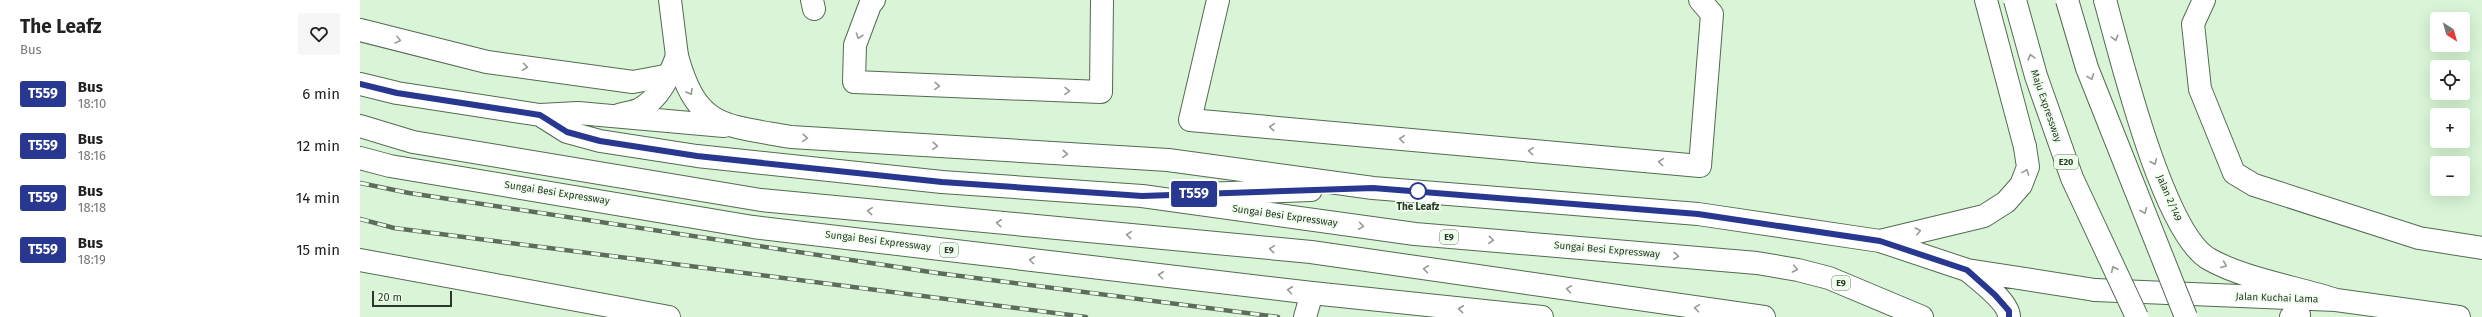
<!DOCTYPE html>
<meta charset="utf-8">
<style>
:root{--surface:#fff;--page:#f6f6f6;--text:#222;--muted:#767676}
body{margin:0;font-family:"Fira Sans",sans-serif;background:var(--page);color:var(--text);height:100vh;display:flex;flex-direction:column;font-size:15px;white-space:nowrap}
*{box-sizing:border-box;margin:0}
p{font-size:13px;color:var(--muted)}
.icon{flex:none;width:22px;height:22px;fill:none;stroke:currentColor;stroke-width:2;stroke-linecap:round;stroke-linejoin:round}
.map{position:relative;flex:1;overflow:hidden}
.panel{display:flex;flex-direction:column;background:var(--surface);width:360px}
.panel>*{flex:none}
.badge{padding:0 8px;border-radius:3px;font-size:14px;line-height:26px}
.needle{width:26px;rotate:143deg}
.fabs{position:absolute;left:2070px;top:12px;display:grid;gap:8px}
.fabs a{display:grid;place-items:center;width:40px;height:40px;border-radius:4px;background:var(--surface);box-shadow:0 4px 16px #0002;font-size:20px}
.scale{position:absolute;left:12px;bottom:10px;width:80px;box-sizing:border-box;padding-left:4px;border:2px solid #2c362b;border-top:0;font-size:11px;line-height:14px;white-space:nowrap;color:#2c362b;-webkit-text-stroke:3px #edfeeb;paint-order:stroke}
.map>.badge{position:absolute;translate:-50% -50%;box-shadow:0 0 0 2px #fff}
.round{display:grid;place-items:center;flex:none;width:42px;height:42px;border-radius:4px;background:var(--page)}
.head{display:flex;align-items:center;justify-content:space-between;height:68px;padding:0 20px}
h1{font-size:19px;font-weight:700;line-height:30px}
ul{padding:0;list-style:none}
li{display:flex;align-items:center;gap:12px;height:52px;padding:0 20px}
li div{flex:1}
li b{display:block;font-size:15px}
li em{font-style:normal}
li .badge{min-width:44px;font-weight:700;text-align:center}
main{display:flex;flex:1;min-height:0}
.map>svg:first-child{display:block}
</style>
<main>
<section class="panel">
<div class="head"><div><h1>The Leafz</h1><p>Bus</p></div><a class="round"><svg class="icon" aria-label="heart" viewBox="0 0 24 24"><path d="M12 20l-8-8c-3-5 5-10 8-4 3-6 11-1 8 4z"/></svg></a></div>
<ul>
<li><span class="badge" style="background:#283890;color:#fff">T559</span><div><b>Bus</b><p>18:10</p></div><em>6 min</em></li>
<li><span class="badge" style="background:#283890;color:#fff">T559</span><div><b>Bus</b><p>18:16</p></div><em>12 min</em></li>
<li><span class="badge" style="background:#283890;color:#fff">T559</span><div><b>Bus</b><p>18:18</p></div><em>14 min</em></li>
<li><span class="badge" style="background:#283890;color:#fff">T559</span><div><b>Bus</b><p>18:19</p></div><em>15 min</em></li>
</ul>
</section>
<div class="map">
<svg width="2122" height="317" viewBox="0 0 2122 317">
<rect width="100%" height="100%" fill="#d9f4d6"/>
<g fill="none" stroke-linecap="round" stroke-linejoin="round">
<g stroke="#536b51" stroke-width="24">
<path id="minor" d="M 310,0 L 317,56
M 452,0 L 454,9
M 514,0 L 510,5 L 495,45 L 494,82 L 741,92 L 742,0
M 858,0 L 830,120 L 1340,166 L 1352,14 L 1340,0
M 1844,0 L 1833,24 L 1840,89 L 1874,173 L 1894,185 L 2059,238 L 2122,248
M 0,30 L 127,62 L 273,82 L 310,75
M 0,260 L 309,317
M 945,317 L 952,293"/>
</g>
<g stroke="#536b51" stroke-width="24">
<path id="major" d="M 1626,0 L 1665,147
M 1745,0 C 1760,54 1803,233 1849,259 C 1884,279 1937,287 1976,300
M 1735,290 L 1976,300 L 2099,317"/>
</g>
<g stroke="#536b51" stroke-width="24">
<path id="highway" d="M 317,56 C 337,129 364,125 431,137 L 808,160 L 1013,188 L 1338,214 L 1520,241 L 1607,270 L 1735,290
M 0,84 L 37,93 L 180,115 L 207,132 L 240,141 L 337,156 L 582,182 L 782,196 L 1055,234 L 1397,263 L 1438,270 L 1469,278 L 1562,317
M 180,115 L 218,113 L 364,126
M 259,115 C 265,113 274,112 280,109 C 300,98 310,75 317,56
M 0,126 L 53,142 L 401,200 L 951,252 L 1404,317
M 0,158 L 30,166 L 393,227 L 952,293 L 1182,317
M 842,194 L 951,190
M 1520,241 L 1624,216 L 1646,202 L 1661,185 L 1668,167 L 1665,147
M 1607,270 C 1619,280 1649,302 1649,317
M 1931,317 L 1939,315"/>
</g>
<use href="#minor" stroke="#fff" stroke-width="22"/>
<use href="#major" stroke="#fff" stroke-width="22"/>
<use href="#highway" stroke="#fff" stroke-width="22"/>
<g stroke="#5d6c5b" stroke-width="4.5">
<path id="rail" d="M 0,183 L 49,193 L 577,273 L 918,317
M 0,219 L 34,228 L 726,317"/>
</g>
<use href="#rail" stroke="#edfeeb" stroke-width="3" stroke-dasharray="9" stroke-linecap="butt"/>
<g stroke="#536b51" stroke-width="24" stroke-linecap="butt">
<path id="highway-bridge" d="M 1655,0 L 1676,76 L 1712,178 L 1777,317
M 1707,0 L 1727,68 L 1826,317"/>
</g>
<use href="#highway-bridge" stroke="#fff" stroke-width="22"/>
</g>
<defs><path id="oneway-chevron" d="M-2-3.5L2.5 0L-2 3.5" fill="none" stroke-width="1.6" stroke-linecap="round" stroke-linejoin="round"/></defs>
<g stroke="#969a95">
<use href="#oneway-chevron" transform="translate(499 36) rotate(109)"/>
<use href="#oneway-chevron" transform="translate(1755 38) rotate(75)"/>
<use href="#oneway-chevron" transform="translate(38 40) rotate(14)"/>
<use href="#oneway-chevron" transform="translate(1671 57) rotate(-105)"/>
<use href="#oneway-chevron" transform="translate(165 67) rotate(8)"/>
<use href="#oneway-chevron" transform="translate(1731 77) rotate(68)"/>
<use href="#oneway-chevron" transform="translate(577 86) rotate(2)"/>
<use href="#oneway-chevron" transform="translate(707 91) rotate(2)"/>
<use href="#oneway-chevron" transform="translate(330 92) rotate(61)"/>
<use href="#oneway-chevron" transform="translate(912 127) rotate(-175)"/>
<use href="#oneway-chevron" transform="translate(445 138) rotate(4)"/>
<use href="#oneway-chevron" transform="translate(1042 139) rotate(-175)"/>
<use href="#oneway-chevron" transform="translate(575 146) rotate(4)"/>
<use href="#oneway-chevron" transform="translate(1171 151) rotate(-175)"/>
<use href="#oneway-chevron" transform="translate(705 154) rotate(4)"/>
<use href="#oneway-chevron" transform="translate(1301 162) rotate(-175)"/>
<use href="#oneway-chevron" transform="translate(1794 162) rotate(67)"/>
<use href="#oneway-chevron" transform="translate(1666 172) rotate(-70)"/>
<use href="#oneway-chevron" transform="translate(510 211) rotate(-175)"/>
<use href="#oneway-chevron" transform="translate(1784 211) rotate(68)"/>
<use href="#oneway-chevron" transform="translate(639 223) rotate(-175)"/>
<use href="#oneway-chevron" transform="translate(1001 226) rotate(8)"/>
<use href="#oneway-chevron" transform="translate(1558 231) rotate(-14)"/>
<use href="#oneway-chevron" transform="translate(769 235) rotate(-175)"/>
<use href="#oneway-chevron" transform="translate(1131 240) rotate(5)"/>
<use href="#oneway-chevron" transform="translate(912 249) rotate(-175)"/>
<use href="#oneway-chevron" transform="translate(1316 256) rotate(5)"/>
<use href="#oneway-chevron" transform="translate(672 260) rotate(-173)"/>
<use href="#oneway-chevron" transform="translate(1864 265) rotate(23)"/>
<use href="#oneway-chevron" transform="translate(1066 269) rotate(-172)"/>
<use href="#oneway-chevron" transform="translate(1435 269) rotate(11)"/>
<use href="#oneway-chevron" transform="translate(1754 269) rotate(-115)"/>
<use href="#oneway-chevron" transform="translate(801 275) rotate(-173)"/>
<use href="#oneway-chevron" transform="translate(1209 289) rotate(-172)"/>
<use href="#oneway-chevron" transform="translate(930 290) rotate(-173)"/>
<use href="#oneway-chevron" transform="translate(1337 308) rotate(-172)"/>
<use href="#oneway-chevron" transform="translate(1101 309) rotate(-174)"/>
</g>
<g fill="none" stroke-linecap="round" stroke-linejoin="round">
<g stroke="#fff" stroke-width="9">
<path id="line" d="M 0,84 L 37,93 L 180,115 L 207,132 L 240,141 L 337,156 L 582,182 L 782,196 L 1013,188 L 1338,214 L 1520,241 L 1607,270 L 1635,295 L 1649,311 L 1649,317"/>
</g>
<use href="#line" stroke="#283890" stroke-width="6"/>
</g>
<circle fill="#fff" stroke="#283890" stroke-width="2" cx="1058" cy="191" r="8"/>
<g text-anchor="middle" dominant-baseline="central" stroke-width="3.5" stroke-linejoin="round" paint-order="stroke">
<g fill="#edfeeb" stroke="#667265" stroke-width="1">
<rect x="1694" y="155" width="24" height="14" rx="3"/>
<rect x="1080" y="230" width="18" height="14" rx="3"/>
<rect x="580" y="243" width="18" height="14" rx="3"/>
<rect x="1472" y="276" width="18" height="14" rx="3"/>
</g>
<g font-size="9" font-weight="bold" fill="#2c362b">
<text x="1706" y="162">E20</text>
<text x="1089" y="237">E9</text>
<text x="589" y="250">E9</text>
<text x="1481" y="283">E9</text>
</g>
<g font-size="10" fill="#2c362b" stroke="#edfeeb">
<text transform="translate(1686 106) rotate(71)">Maju Expressway</text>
<text transform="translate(197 193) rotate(9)">Sungai Besi Expressway</text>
<text transform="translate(1809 198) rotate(67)">Jalan 2/149</text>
<text transform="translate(925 216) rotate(8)">Sungai Besi Expressway</text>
<text transform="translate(518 241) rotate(7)">Sungai Besi Expressway</text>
<text transform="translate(1247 250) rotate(5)">Sungai Besi Expressway</text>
<text transform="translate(1917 298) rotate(2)">Jalan Kuchai Lama</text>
</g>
<g font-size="10" font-weight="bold" fill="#2c362b" stroke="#edfeeb">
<text x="1058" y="207">The Leafz</text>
</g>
</g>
</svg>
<div class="fabs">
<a><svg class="needle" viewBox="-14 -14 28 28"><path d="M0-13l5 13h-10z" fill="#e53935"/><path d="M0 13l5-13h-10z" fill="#767676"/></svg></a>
<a><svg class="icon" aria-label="locate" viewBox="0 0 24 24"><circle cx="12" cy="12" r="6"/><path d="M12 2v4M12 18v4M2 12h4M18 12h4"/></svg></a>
<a>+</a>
<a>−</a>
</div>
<div class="scale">20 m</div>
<b class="badge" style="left:834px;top:194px;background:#283890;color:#fff">T559</b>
</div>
</main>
